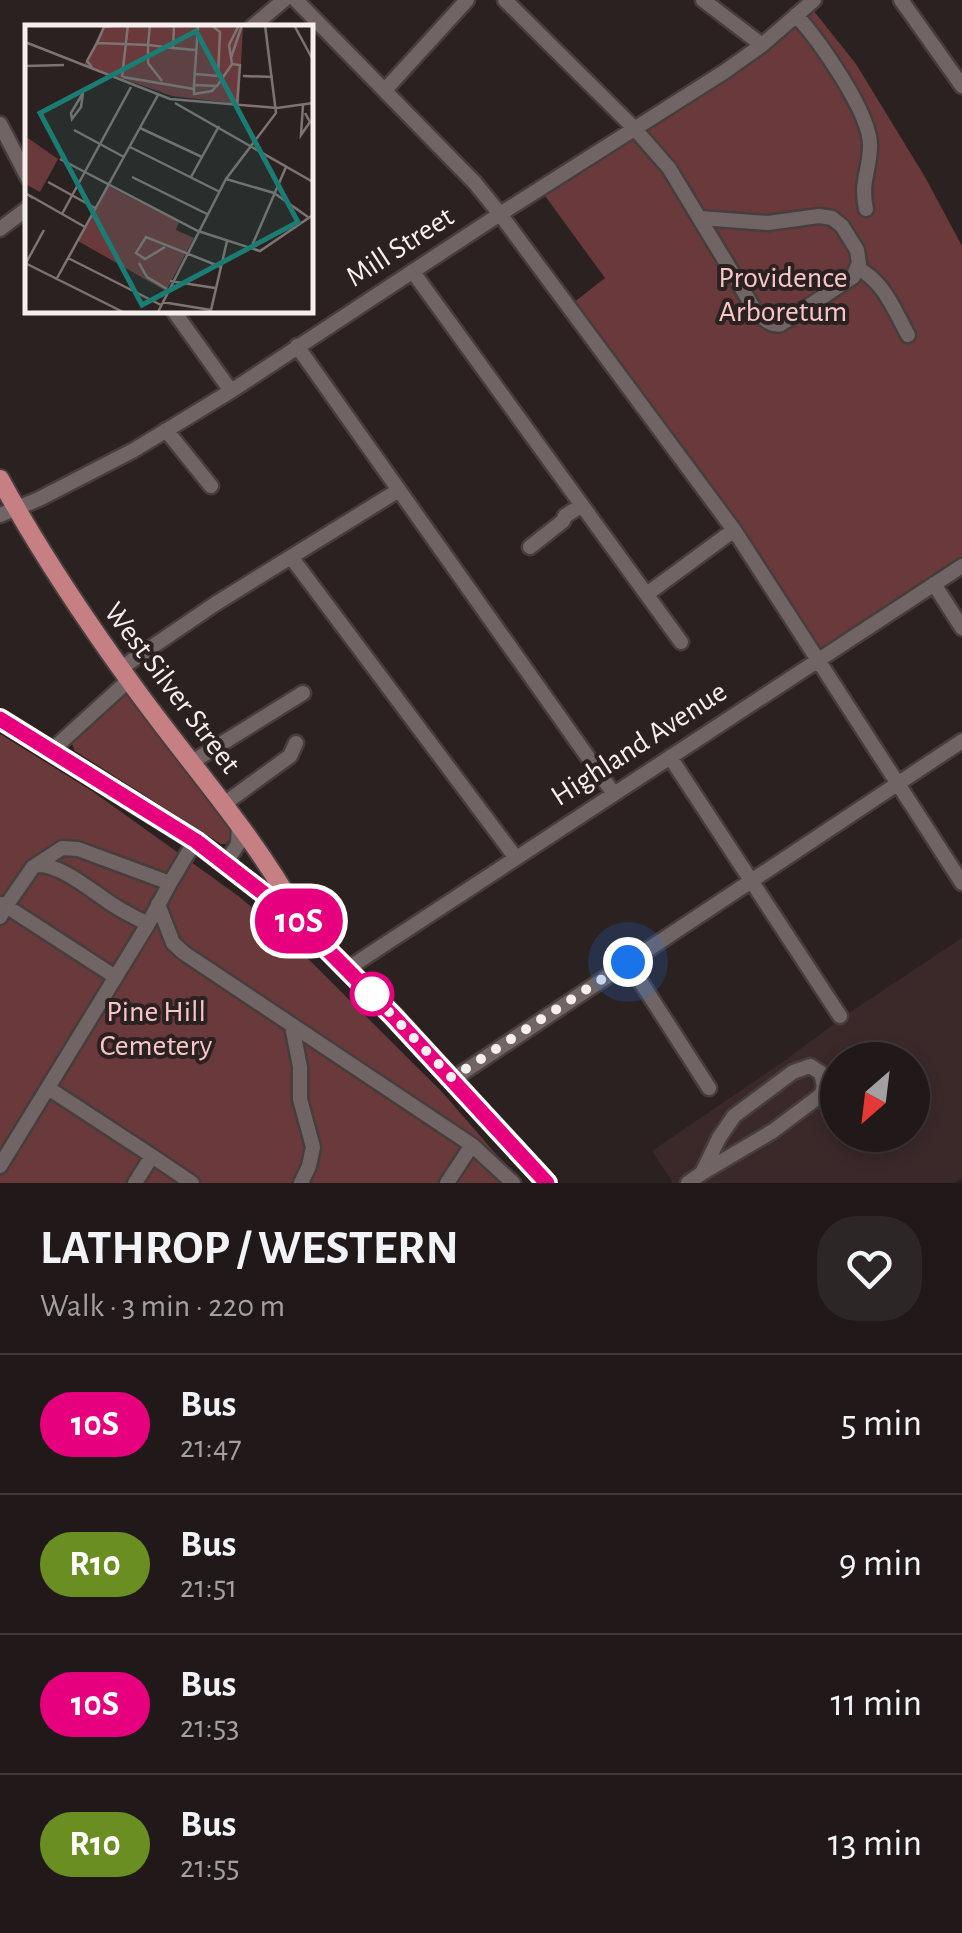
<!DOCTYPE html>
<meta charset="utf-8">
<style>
:root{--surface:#211919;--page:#2d2626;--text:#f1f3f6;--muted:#a2a0a2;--line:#3e3838}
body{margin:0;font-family:"Alegreya Sans",sans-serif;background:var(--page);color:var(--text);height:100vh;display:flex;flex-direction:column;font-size:38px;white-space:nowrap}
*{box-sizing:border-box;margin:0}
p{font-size:32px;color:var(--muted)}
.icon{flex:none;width:55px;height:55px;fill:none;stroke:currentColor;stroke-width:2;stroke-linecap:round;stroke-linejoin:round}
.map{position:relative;height:1183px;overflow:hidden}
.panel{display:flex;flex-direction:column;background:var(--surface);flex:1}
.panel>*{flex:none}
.badge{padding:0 20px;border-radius:32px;font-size:35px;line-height:65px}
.needle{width:65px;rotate:208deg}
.fabs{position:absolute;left:820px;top:1042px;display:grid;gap:20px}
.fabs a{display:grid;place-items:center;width:110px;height:110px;border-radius:50%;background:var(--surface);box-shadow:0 5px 15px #0003,0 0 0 2px var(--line);font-size:50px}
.you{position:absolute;width:50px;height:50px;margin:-25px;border:8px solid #fff;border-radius:50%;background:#1a73e8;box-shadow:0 0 0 15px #1a73e833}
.map>.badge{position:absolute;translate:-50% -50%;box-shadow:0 0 0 5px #fff}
.round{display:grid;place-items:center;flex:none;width:105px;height:105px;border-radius:40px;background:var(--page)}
.overview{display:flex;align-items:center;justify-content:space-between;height:170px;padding:0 40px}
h1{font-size:48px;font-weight:600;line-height:75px}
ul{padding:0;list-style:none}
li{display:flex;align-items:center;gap:30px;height:140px;padding:0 40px;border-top:2px solid var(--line)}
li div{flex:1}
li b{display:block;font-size:38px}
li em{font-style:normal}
li .badge{min-width:110px;font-weight:700;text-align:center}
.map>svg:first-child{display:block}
</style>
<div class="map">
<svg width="962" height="1183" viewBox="0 0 962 1183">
<rect width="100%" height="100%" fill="#2c2121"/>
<path fill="#3b292a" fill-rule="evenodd" d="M 962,938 L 962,1178 L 954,1183 L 671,1183 L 672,1181 L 652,1151 L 784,1061 L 852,1011 ZM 838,1060 L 912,1060 L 912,1135 L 838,1135 Z"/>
<path fill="#6a393b" d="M 809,5 L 856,64 L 925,177 L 962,246 L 962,566 L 818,661 L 734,530 L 568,307 L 605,278 L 540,189 L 724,72 Z
M 125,692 L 129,692 L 228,824 L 233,834 L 226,844 L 221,844 L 75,751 L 72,744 Z
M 0,734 L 92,791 L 237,895 L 278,929 L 442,1092 L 521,1183 L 0,1183 Z"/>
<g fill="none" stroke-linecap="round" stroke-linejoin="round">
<g stroke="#473d3d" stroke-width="19">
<path id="minor" d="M 296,0 L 475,183 L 500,214 L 734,530 L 962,883
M 505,0 L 634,128 L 669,168 L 756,312 C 763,318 772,327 781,324 L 853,277 L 859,263 L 857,250 L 842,226 L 832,218 L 819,216 L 768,223 L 700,218
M 703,0 L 762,45
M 901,0 L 962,86
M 796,15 C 819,40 871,114 870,146 C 870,170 860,182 866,209
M 251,28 L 284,0
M 385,90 L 467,0
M 0,124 L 28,178
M 0,229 L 28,208
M 857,268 C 884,281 894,310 908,335
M 413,272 L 681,642
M 173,310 L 231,391
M 297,346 L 614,794
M 166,430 L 211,486
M 0,515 L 39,499 L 134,450 L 231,391 L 500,214 L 724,72 L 762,45 L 814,0
M 530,547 L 563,521 L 565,516 L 582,505
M 291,557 L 516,858
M 934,584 L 962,628
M 647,594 L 734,530
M 121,668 L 215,604 L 399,490
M 52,750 L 129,680
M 670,757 L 840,1016
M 192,762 L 303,693
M 224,804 L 290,756 L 296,743
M 225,864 L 238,844 L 239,825
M 170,883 L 195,841
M 0,904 L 6,906 L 33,867 L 62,848 L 78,849 L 170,883 L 148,924 C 138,919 128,914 118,908 C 96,895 64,865 38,865
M 158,904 L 173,943 L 184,953 L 472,1145 L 513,1183
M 0,917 L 6,906 L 114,976
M 628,962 L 709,1088
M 347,969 L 962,566
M 292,1026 L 300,1067 L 300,1099 L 313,1147 L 309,1166 L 301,1183
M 810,1066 L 821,1073 L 824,1087 L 821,1095 L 773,1131 L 702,1173 L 719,1138 L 734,1116 L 793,1072 Z
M 453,1079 L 962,741
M 48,1088 L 152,1156 L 135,1183
M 152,1156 L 192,1183
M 0,1166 L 148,924
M 447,1183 L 472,1145
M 688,1183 L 702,1173"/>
</g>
<g stroke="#473d3d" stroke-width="22">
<path id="major" d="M 0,479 C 38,549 82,615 129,680 C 185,759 252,831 299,917
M 0,719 L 195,841 L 299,921 L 393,1015 L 547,1183"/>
</g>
<use href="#minor" stroke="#716464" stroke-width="14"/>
<use href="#major" stroke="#c67f83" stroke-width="18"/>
</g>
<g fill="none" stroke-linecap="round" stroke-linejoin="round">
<g stroke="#fff" stroke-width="22">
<path id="line" d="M 0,719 L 196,841 L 299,921 L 393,1016 L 547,1183"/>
</g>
<use href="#line" stroke="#e6007e" stroke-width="15"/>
<path stroke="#f7efee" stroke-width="10" stroke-dasharray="0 18" d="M 372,994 L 368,990 L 452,1078 L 628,962"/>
</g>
<circle fill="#fff" stroke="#e6007e" stroke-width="5" cx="372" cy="994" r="20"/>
<g text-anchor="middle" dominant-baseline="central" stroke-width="8" stroke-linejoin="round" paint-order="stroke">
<g font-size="30" fill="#f7efee" stroke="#2c2121">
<text transform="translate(400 247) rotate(-33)">Mill Street</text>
<text transform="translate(172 688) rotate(53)">West Silver Street</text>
<text transform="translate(639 744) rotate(-33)">Highland Avenue</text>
</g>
<g font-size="30" fill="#f8c6c6" stroke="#2c2121">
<text x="783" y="278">Providence<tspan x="783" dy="34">Arboretum</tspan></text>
<text x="156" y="1012">Pine Hill<tspan x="156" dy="34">Cemetery</tspan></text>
</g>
</g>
<g transform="translate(25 25)">
<rect width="288" height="288" fill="#2c2121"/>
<path d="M 79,0 L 218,0 L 214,79 L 147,71 L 59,40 ZM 0,111 L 33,134 L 15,167 L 0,159 ZM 83,161 L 154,197 L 151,205 L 169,213 L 141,266 L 53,216 Z" fill="#6a393b"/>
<path fill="none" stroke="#7d7373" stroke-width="2.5" d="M 125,0 L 123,20 L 148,23M 149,0 L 148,23 L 171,25M 269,0 L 288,35M 0,17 L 145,74 L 252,83 L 288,78M 72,18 L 79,2 L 96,0M 206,33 L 217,0M 207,39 L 204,20 L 214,0M 0,41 L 39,40M 67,42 L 62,36 L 72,18 L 123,20 L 123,38 L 137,56M 170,49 L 193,51 L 195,7 L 186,0M 218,51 L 248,52M 97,52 L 103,0M 98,52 L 169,64M 169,60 L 173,0M 192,60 L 187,66 L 169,69 L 169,60 L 192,61 L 207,39 L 215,40 L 212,80M 58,68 L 56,82 L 47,94 L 46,88 ZM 150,78 L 288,157M 278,80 L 276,110 L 285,97 L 280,88M 115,103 L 177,132M 49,105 L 99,132M 105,122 L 195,167M 35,134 L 173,206 L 235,226 L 288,190M 107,152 L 182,189M 166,152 L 194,101M 201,154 L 249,168 L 283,192M 23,157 L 70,183M 8,173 L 2,169 L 60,202M 37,189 L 106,62M 140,222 L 120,234 L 111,228 L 121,212 L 196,242M 226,223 L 261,142M 43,233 L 136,280M 0,238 L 98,287M 1,238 L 19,205 L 15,212M 114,238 L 122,252 L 142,264M 31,255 L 133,70M 145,256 L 190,263M 137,277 L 186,285 L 202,216M 133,287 L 201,154 L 251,88 L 240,0"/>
<path fill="#1b7c74" fill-opacity="0.15" stroke="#1b7c74" stroke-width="5" d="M 171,6 L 273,197 L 117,280 L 15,88 Z"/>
<rect width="288" height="288" fill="none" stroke="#f7efee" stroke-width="5"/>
</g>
</svg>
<div class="fabs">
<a><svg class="needle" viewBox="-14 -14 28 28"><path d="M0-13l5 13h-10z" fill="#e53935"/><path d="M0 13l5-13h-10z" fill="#a2a0a2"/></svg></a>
</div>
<div class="you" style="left:628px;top:962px"></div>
<b class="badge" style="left:299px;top:921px;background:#e6007e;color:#fff">10S</b>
</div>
<section class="panel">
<div class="overview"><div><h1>LATHROP / WESTERN</h1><p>Walk · 3 min · 220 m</p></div><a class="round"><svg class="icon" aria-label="heart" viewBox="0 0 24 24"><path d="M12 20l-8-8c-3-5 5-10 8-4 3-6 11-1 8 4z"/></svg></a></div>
<ul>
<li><span class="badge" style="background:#e6007e;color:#fff">10S</span><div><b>Bus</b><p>21:47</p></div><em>5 min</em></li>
<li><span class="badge" style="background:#6b8e23;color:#fff">R10</span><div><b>Bus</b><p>21:51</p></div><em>9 min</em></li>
<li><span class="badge" style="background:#e6007e;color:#fff">10S</span><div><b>Bus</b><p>21:53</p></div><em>11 min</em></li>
<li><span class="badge" style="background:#6b8e23;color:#fff">R10</span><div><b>Bus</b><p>21:55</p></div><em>13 min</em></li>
</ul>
</section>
